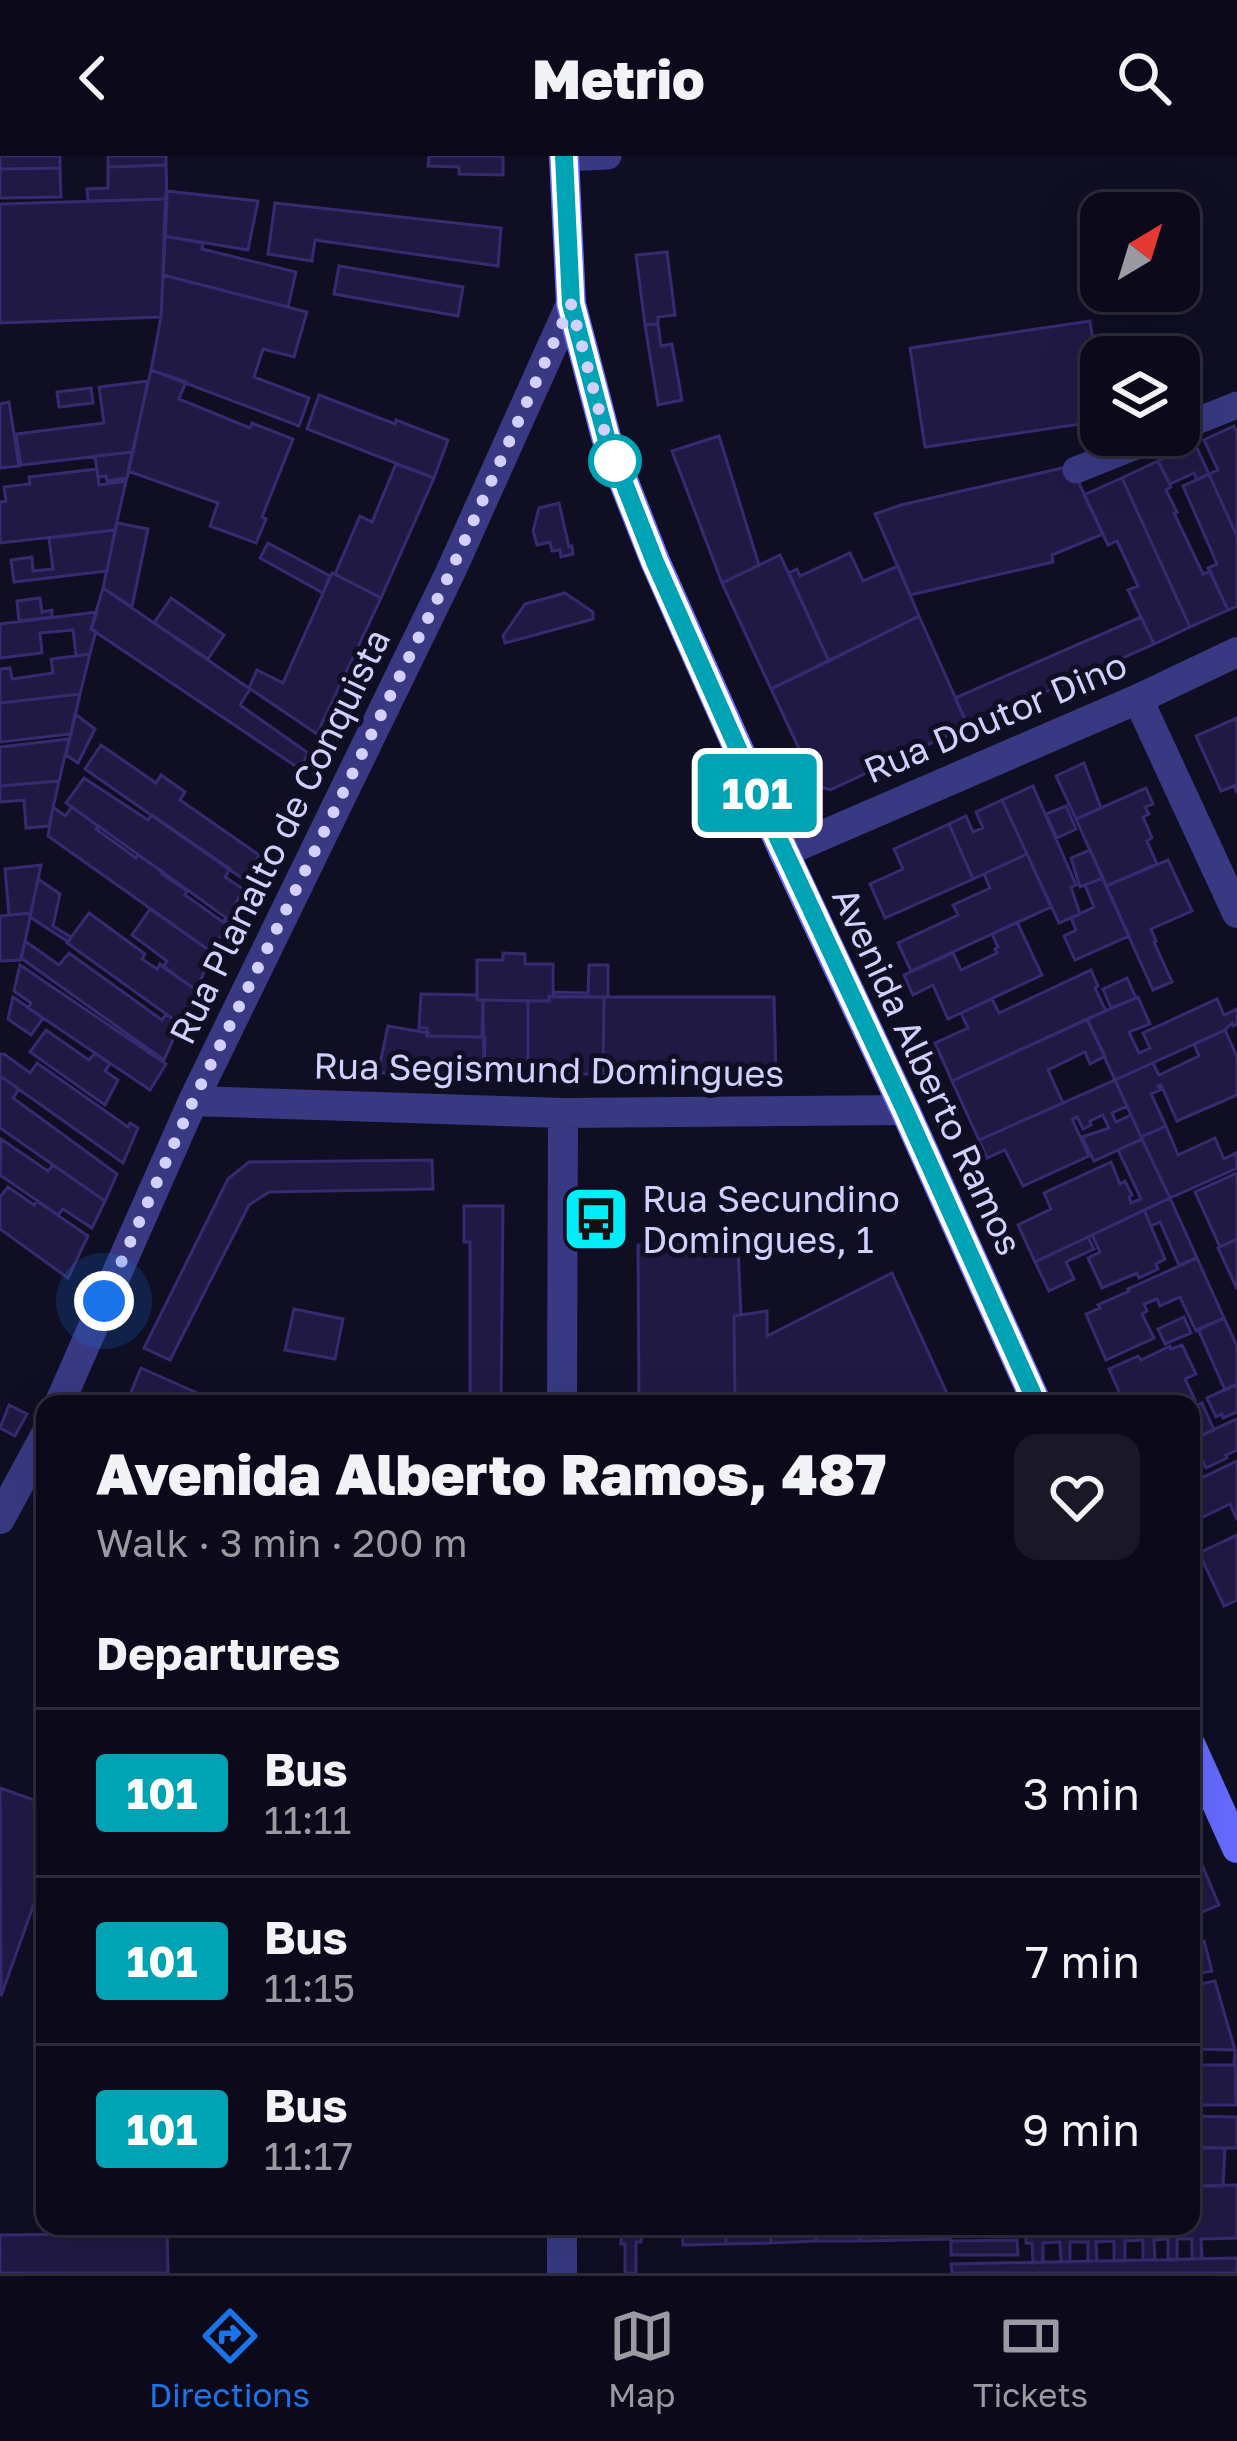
<!DOCTYPE html>
<meta charset="utf-8">
<style>
:root{--surface:#0c0a1a;--page:#1a1827;--text:#f1f3f6;--muted:#9a9aa2;--line:#2c2b39;--accent:#1a73e8}
body{margin:0;font-family:"Golos Text",sans-serif;background:var(--page);color:var(--text);height:100vh;display:flex;flex-direction:column;font-size:45px;white-space:nowrap}
*{box-sizing:border-box;margin:0}
p{font-size:39px;color:var(--muted)}
.icon{flex:none;width:66px;height:66px;fill:none;stroke:currentColor;stroke-width:2;stroke-linecap:round;stroke-linejoin:round}
.map{position:relative;flex:1;overflow:hidden}
.sheet{position:absolute;left:36px;top:1239px;width:1164px;height:840px;display:flex;flex-direction:column;background:var(--surface);border-radius:24px;box-shadow:0 12px 48px #0002,0 0 0 3px var(--line)}
.sheet>*{flex:none}
.badge{padding:0 24px;border-radius:9px;font-size:42px;line-height:78px}
.needle{width:78px;rotate:38deg}
.controls{position:absolute;left:1080px;top:36px;display:grid;gap:24px}
.controls a{display:grid;place-items:center;width:120px;height:120px;border-radius:24px;background:var(--surface);box-shadow:0 12px 48px #0002,0 0 0 3px var(--line);font-size:60px}
.you{position:absolute;width:60px;height:60px;margin:-30px;border:9px solid #fff;border-radius:50%;background:#1a73e8;box-shadow:0 0 0 18px #1a73e833}
.map>.badge{position:absolute;translate:-50% -50%;box-shadow:0 0 0 6px #fff}
h2{padding:0 60px;font-size:45px;line-height:108px}
.round{display:grid;place-items:center;flex:none;width:126px;height:126px;border-radius:24px;background:var(--page)}
.summary{display:flex;align-items:center;justify-content:space-between;height:204px;padding:0 60px}
h1{font-size:57px;font-weight:800;line-height:90px}
ul{padding:0;list-style:none}
li{display:flex;align-items:center;gap:36px;height:168px;padding:0 60px;border-top:3px solid var(--line)}
li div{flex:1}
li b{display:block;font-size:45px}
li em{font-style:normal}
li .badge{min-width:132px;font-weight:700;text-align:center}
header{display:flex;justify-content:space-between;align-items:center;height:156px;padding:0 60px;background:var(--surface);font-size:54px;font-weight:800}
.tab-bar{display:flex;justify-content:space-around;align-items:center;height:168px;border-top:3px solid var(--line);background:var(--surface);font-size:33px;color:var(--muted)}
.tab-bar a{display:grid;justify-items:center;gap:6px}
.tab-bar .current{color:var(--accent)}
.map>svg:first-child{display:block}
</style>
<header><svg class="icon" aria-label="back" viewBox="0 0 24 24"><path d="M15 5l-7 7 7 7"/></svg>Metrio<svg class="icon" aria-label="search" viewBox="0 0 24 24"><circle cx="10" cy="10" r="6"/><path d="M15 15l6 6"/></svg></header>
<div class="map">
<svg width="1237" height="2117" viewBox="0 0 1237 2117">
<rect width="100%" height="100%" fill="#100e23"/>
<path fill="#201944" stroke="#362b70" stroke-width="3" d="M 0,0 L 60,0 L 60,12 L 0,13 Z
M 108,0 L 166,0 L 166,9 L 108,11 Z
M 429,0 L 503,0 L 503,19 L 459,18 L 459,11 L 428,10 Z
M 166,9 L 167,43 L 88,45 L 87,33 L 108,32 L 108,11 Z
M 60,12 L 61,41 L 0,42 L 0,13 Z
M 166,35 L 258,45 L 248,94 L 164,80 Z
M 167,43 L 161,161 L 0,167 L 0,48 Z
M 275,47 L 501,72 L 498,110 L 315,84 L 312,105 L 268,98 Z
M 164,80 L 203,87 L 202,93 L 296,116 L 288,151 L 163,119 Z
M 667,96 L 675,159 L 658,161 L 658,168 L 645,169 L 636,99 Z
M 339,110 L 463,131 L 458,160 L 334,138 Z
M 163,119 L 307,156 L 294,201 L 263,193 L 254,221 L 309,242 L 299,270 L 151,214 L 161,161 Z
M 1090,165 L 1101,236 L 1101,265 L 925,291 L 910,192 Z
M 658,168 L 661,190 L 672,188 L 682,244 L 658,249 L 645,169 Z
M 151,214 L 186,226 L 179,243 L 250,272 L 252,267 L 293,283 L 262,361 L 266,363 L 256,387 L 210,370 L 218,347 L 128,315 Z
M 148,225 L 133,296 L 21,309 L 16,278 L 104,267 L 99,231 Z
M 91,232 L 93,247 L 59,251 L 57,236 Z
M 319,239 L 395,268 L 396,264 L 448,284 L 434,322 L 307,273 Z
M 9,246 L 19,310 L 0,312 L 0,248 Z
M 1234,270 L 1237,277 L 1237,381 L 1209,318 L 1218,314 L 1204,284 Z
M 719,280 L 759,409 L 722,427 L 672,295 Z
M 1195,288 L 1209,318 L 1197,324 L 1194,317 L 1170,328 L 1158,305 Z
M 133,296 L 127,322 L 107,325 L 106,320 L 98,321 L 95,300 Z
M 1158,305 L 1171,331 L 1166,334 L 1177,356 L 1174,357 L 1203,418 L 1210,415 L 1228,454 L 1190,471 L 1122,322 Z
M 396,308 L 434,322 L 381,442 L 335,418 L 360,360 L 372,366 Z
M 1071,310 L 1103,378 L 1052,399 L 1053,406 L 910,439 L 875,358 L 901,349 Z
M 97,313 L 99,329 L 126,325 L 115,374 L 0,387 L 0,346 L 6,345 L 4,331 L 30,328 L 29,321 Z
M 1209,318 L 1237,381 L 1237,450 L 1228,454 L 1208,412 L 1217,408 L 1183,330 Z
M 1122,322 L 1190,471 L 1154,488 L 1128,434 L 1138,430 L 1117,385 L 1108,389 L 1084,339 Z
M 559,347 L 569,391 L 572,390 L 573,398 L 561,401 L 560,394 L 552,395 L 550,386 L 537,389 L 533,375 L 539,352 Z
M 117,367 L 148,373 L 132,451 L 103,432 Z
M 115,374 L 107,415 L 14,426 L 11,404 L 32,401 L 33,415 L 53,413 L 49,382 Z
M 268,387 L 330,420 L 323,437 L 260,402 Z
M 850,397 L 863,425 L 898,410 L 919,460 L 829,505 L 789,417 L 797,413 L 800,420 Z
M 780,399 L 829,505 L 771,533 L 722,427 Z
M 332,417 L 381,442 L 317,578 L 249,532 L 257,514 L 283,527 Z
M 103,432 L 250,533 L 240,549 L 308,597 L 300,613 L 91,473 Z
M 565,437 L 593,456 L 593,463 L 505,487 L 503,480 L 525,448 Z
M 40,442 L 42,456 L 52,454 L 52,461 L 19,465 L 17,445 Z
M 171,442 L 224,479 L 208,503 L 154,467 Z
M 97,456 L 91,473 L 96,475 L 90,498 L 76,500 L 73,474 L 40,477 L 42,497 L 0,502 L 0,468 Z
M 919,460 L 968,570 L 830,634 L 816,629 L 771,533 Z
M 1141,461 L 1154,488 L 968,570 L 955,542 Z
M 90,498 L 80,538 L 0,547 L 0,513 L 10,512 L 12,523 L 53,517 L 51,503 Z
M 80,538 L 71,578 L 0,586 L 0,547 Z
M 75,558 L 95,573 L 78,607 L 66,599 Z
M 1237,562 L 1237,637 L 1234,630 L 1221,635 L 1196,580 Z
M 69,583 L 59,625 L 0,630 L 0,591 Z
M 101,589 L 156,627 L 161,619 L 185,636 L 180,644 L 259,699 L 246,725 L 85,613 Z
M 1084,607 L 1101,652 L 1076,663 L 1056,620 Z
M 84,622 L 148,664 L 152,659 L 230,713 L 225,721 L 243,733 L 228,763 L 66,647 Z
M 59,625 L 49,670 L 26,672 L 24,644 L 0,646 L 0,630 Z
M 1033,630 L 1076,729 L 1071,731 L 1080,758 L 1059,767 L 1002,644 Z
M 1146,632 L 1153,648 L 1145,651 L 1149,658 L 1143,661 L 1152,682 L 1147,685 L 1157,708 L 1106,730 L 1076,663 Z
M 1002,644 L 1027,698 L 973,723 L 949,668 L 966,660 L 973,676 L 983,672 L 976,656 Z
M 1066,650 L 1076,673 L 1057,682 L 1046,658 Z
M 53,651 L 65,660 L 72,651 L 98,670 L 96,673 L 136,702 L 138,699 L 163,716 L 162,718 L 187,735 L 185,739 L 223,766 L 226,762 L 228,763 L 213,797 L 48,680 Z
M 949,668 L 973,723 L 885,762 L 870,728 L 903,713 L 894,693 Z
M 1090,694 L 1103,722 L 1080,731 L 1071,702 Z
M 1027,698 L 1051,751 L 911,815 L 898,787 L 958,759 L 953,749 L 990,732 L 984,718 Z
M 1168,704 L 1192,755 L 1151,773 L 1156,785 L 1154,786 L 1172,826 L 1153,834 L 1106,730 Z
M 41,709 L 31,757 L 9,759 L 5,713 Z
M 1103,722 L 1129,780 L 1075,804 L 1064,780 L 1076,774 L 1071,762 L 1094,751 L 1085,729 Z
M 38,723 L 60,738 L 53,770 L 71,781 L 68,786 L 30,761 Z
M 150,753 L 213,797 L 196,834 L 163,811 L 167,805 L 132,779 Z
M 31,757 L 21,804 L 0,805 L 0,760 Z
M 89,757 L 145,798 L 142,803 L 157,813 L 160,808 L 196,834 L 180,868 L 67,787 Z
M 1017,766 L 1042,819 L 948,863 L 933,829 L 913,839 L 904,819 L 953,797 L 961,814 L 997,797 L 995,793 L 998,791 L 992,778 Z
M 25,785 L 59,809 L 69,797 L 162,864 L 166,858 L 180,868 L 164,904 L 21,802 Z
M 503,797 L 525,798 L 525,808 L 553,808 L 553,841 L 549,840 L 549,845 L 477,844 L 477,804 L 503,804 Z
M 20,809 L 166,908 L 150,934 L 28,852 L 31,847 L 14,835 Z
M 589,809 L 608,809 L 608,841 L 553,841 L 553,836 L 588,837 Z
M 1091,814 L 1098,830 L 1095,832 L 1106,855 L 952,925 L 935,887 L 968,872 L 961,857 L 992,843 L 999,857 Z
M 1127,822 L 1136,842 L 1111,852 L 1103,833 Z
M 421,838 L 477,839 L 477,844 L 483,844 L 482,881 L 427,880 L 427,872 L 419,872 Z
M 549,840 L 604,841 L 603,918 L 528,918 L 528,845 L 549,845 Z
M 13,841 L 43,862 L 31,879 L 8,863 Z
M 604,841 L 774,841 L 776,918 L 603,918 Z
M 1138,841 L 1150,868 L 1129,876 L 1139,897 L 1150,892 L 1143,877 L 1217,843 L 1224,859 L 1237,853 L 1237,868 L 1233,870 L 1232,867 L 1225,874 L 1115,924 L 1087,863 Z
M 483,844 L 528,845 L 528,918 L 484,917 Z
M 1087,863 L 1105,900 L 1090,908 L 1085,896 L 1048,914 L 1063,947 L 979,984 L 952,925 Z
M 388,870 L 428,877 L 427,880 L 485,881 L 484,917 L 378,917 Z
M 46,874 L 89,904 L 95,897 L 110,908 L 105,915 L 118,924 L 105,949 L 30,896 Z
M 1225,874 L 1237,901 L 1237,939 L 1177,965 L 1161,929 L 1158,930 L 1160,934 L 1151,938 L 1166,970 L 1141,981 L 1115,924 L 1153,907 L 1159,919 L 1199,900 L 1194,888 Z
M 0,898 L 4,898 L 30,917 L 37,907 L 128,971 L 130,967 L 138,972 L 123,1007 L 0,920 Z
M 0,920 L 19,933 L 13,942 L 117,1018 L 105,1045 L 0,972 Z
M 1115,924 L 1127,950 L 1112,957 L 1116,966 L 1131,959 L 1142,983 L 1094,1005 L 1082,981 L 1109,972 L 1103,959 L 1090,965 L 1091,969 L 1083,973 L 1077,961 L 1072,963 L 1089,1000 L 1023,1030 L 1005,994 L 987,1002 L 979,984 Z
M 1166,970 L 1178,999 L 1215,982 L 1224,1003 L 1236,997 L 1237,1012 L 1170,1042 L 1141,981 Z
M 1,983 L 48,1015 L 53,1009 L 105,1045 L 92,1072 L 63,1053 L 58,1059 L 0,1019 Z
M 1142,983 L 1170,1042 L 1035,1106 L 1018,1069 L 1051,1053 L 1044,1037 L 1111,1006 L 1120,1028 L 1125,1025 L 1132,1039 L 1129,1041 L 1131,1047 L 1141,1043 L 1118,994 Z
M 432,1004 L 433,1033 L 269,1036 L 249,1049 L 170,1204 L 144,1192 L 228,1023 L 249,1006 Z
M 1237,1017 L 1237,1083 L 1220,1091 L 1195,1036 Z
M 8,1031 L 34,1049 L 37,1045 L 88,1080 L 68,1122 L 0,1073 L 0,1041 Z
M 1170,1042 L 1197,1102 L 1179,1109 L 1160,1066 L 1151,1070 L 1144,1054 Z
M 464,1050 L 503,1050 L 501,1248 L 470,1248 L 470,1086 L 464,1086 Z
M 1144,1054 L 1165,1103 L 1156,1108 L 1158,1113 L 1139,1122 L 1137,1117 L 1102,1132 L 1088,1102 L 1100,1096 L 1092,1079 Z
M 1088,1081 L 1094,1093 L 1066,1106 L 1074,1123 L 1049,1135 L 1035,1106 Z
M 1237,1083 L 1237,1133 L 1218,1092 Z
M 638,1089 L 738,1089 L 741,1159 L 734,1160 L 735,1248 L 639,1248 Z
M 1197,1102 L 1224,1162 L 1196,1175 L 1180,1141 L 1160,1150 L 1157,1143 L 1144,1148 L 1147,1155 L 1142,1158 L 1154,1182 L 1106,1204 L 1086,1158 L 1100,1152 L 1098,1149 L 1129,1135 L 1128,1133 Z
M 892,1117 L 951,1246 L 735,1248 L 734,1160 L 767,1155 L 767,1180 Z
M 294,1153 L 343,1163 L 335,1203 L 285,1194 Z
M 1184,1161 L 1191,1177 L 1165,1188 L 1158,1173 Z
M 1224,1162 L 1237,1190 L 1237,1228 L 1225,1234 L 1198,1173 Z
M 1182,1189 L 1196,1218 L 1185,1223 L 1195,1244 L 1185,1248 L 1103,1248 L 1121,1240 L 1109,1213 L 1138,1200 L 1141,1204 L 1170,1190 L 1171,1193 Z
M 141,1212 L 222,1248 L 126,1248 Z
M 1237,1228 L 1237,1256 L 1223,1262 L 1222,1258 L 1216,1261 L 1207,1242 Z
M 1202,1247 L 1214,1274 L 1191,1284 L 1191,1252 Z
M 9,1249 L 27,1258 L 15,1280 L 0,1272 Z
M 1237,1263 L 1237,1294 L 1226,1299 L 1227,1302 L 1206,1312 L 1203,1306 L 1191,1312 L 1191,1284 Z
M 1237,1305 L 1237,1364 L 1230,1348 L 1203,1361 L 1191,1335 L 1191,1327 Z
M 1237,1379 L 1237,1444 L 1224,1450 L 1199,1397 Z
M 0,1632 L 45,1648 L 45,1717 L 1,1840 Z
M 1191,1683 L 1219,1749 L 1191,1761 Z
M 1204,1785 L 1212,1815 L 1191,1819 L 1191,1788 Z
M 1215,1825 L 1235,1894 L 1191,1893 L 1191,1830 Z
M 1235,1894 L 1236,1949 L 1191,1949 L 1191,1909 L 1234,1909 Z
M 1191,1960 L 1237,1961 L 1237,1992 L 1197,1992 L 1197,1986 L 1191,1986 Z
M 1191,1991 L 1225,1992 L 1223,2030 L 1191,2030 Z
M 1237,2029 L 1237,2082 L 1201,2083 L 1202,2103 L 1192,2103 L 1192,2083 L 1177,2083 L 1177,2104 L 1168,2104 L 1168,2083 L 1154,2084 L 1155,2104 L 1143,2104 L 1143,2084 L 1125,2085 L 1125,2105 L 1114,2105 L 1114,2085 L 1096,2086 L 1097,2105 L 1088,2106 L 1088,2086 L 1070,2086 L 1070,2106 L 1061,2106 L 1060,2086 L 1043,2087 L 1043,2106 L 1033,2107 L 1032,2087 L 1026,2087 L 1026,2070 L 1191,2070 L 1191,2030 Z
M 621,2070 L 641,2070 L 641,2086 L 636,2086 L 636,2117 L 625,2117 L 625,2088 L 621,2088 Z
M 682,2070 L 726,2070 L 726,2088 L 683,2089 Z
M 726,2070 L 771,2070 L 771,2087 L 726,2088 Z
M 771,2070 L 816,2070 L 816,2085 L 771,2087 Z
M 816,2070 L 860,2070 L 860,2085 L 816,2085 Z
M 860,2070 L 904,2070 L 905,2084 L 860,2085 Z
M 904,2070 L 951,2070 L 950,2083 L 905,2084 Z
M 167,2077 L 168,2117 L 0,2117 L 0,2079 Z
M 1017,2084 L 1018,2099 L 951,2099 L 951,2085 Z
M 1237,2102 L 1237,2117 L 952,2117 L 951,2108 Z"/>
<g fill="none" stroke-linecap="round" stroke-linejoin="round">
<path stroke="#383982" stroke-width="27" d="M 564,2 L 608,0
M 1179,272 L 1237,249
M 1076,314 L 1163,279"/>
<path stroke="#383982" stroke-width="30" d="M 1138,543 L 1237,757
M 784,696 L 1138,543 L 1237,496
M 193,945 L 563,957 L 905,954
M 59,1248 L 193,945 L 450,417 L 571,148
M 562,1248 L 563,957
M 0,1363 L 45,1280
M 562,2117 L 562,2070"/>
<path stroke="#666aff" stroke-width="30" d="M 564,0 L 571,148 L 606,281 L 655,405 L 784,696 L 905,954 L 1037,1248
M 1191,1590 L 1237,1692"/>
</g>
<g fill="none" stroke-linecap="round" stroke-linejoin="round">
<g stroke="#fff" stroke-width="27">
<path id="line" d="M 564,0 L 571,148 L 606,281 L 655,406 L 765,654 L 905,954 L 1037,1248"/>
</g>
<use href="#line" stroke="#00a3b4" stroke-width="18"/>
<path stroke="#d3cfff" stroke-width="12" stroke-dasharray="0 21.6" d="M 104,1145 L 193,945 L 450,417 L 571,148 L 606,281 L 622,322 L 615,305"/>
</g>
<defs>
<g id="bus-square" transform="scale(3.45)"><rect x="-9" y="-9" width="18" height="18" rx="4" fill="#00edfa" stroke="#100e23"/><path d="M-5-6H5V4H4V6H2V4H-2V6H-4V4H-5ZM-3.5-4V0h7V-4ZM-3.5 1.2v1.5H-2V1.2ZM2 1.2v1.5H3.5V1.2Z" fill="#111"/></g>
</defs>
<g fill-rule="evenodd">
<use href="#bus-square" x="596" y="1063"/>
</g>
<circle fill="#fff" stroke="#00a3b4" stroke-width="6" cx="615" cy="305" r="24"/>
<g text-anchor="middle" dominant-baseline="central" stroke-width="10" stroke-linejoin="round" paint-order="stroke">
<g font-size="36" fill="#d3cfff" stroke="#100e23">
<text transform="translate(995 561) rotate(-23)">Rua Doutor Dino</text>
<text transform="translate(279 680) rotate(-64)">Rua Planalto de Conquista</text>
<text transform="translate(549 913) rotate(1)">Rua Segismund Domingues</text>
<text transform="translate(928 915) rotate(65)">Avenida Alberto Ramos</text>
</g>
<g font-size="36" fill="#d3cfff" stroke="#100e23" text-anchor="start">
<text x="642" y="1042">Rua Secundino<tspan x="642" dy="41">Domingues, 1</tspan></text>
</g>
</g>
</svg>
<div class="controls">
<a><svg class="needle" viewBox="-14 -14 28 28"><path d="M0-13l5 13h-10z" fill="#e53935"/><path d="M0 13l5-13h-10z" fill="#9a9aa2"/></svg></a>
<a><svg class="icon" aria-label="layers" viewBox="0 0 24 24"><path d="M12 4l9 5-9 5-9-5zM3 14l9 5 9-5"/></svg></a>
</div>
<div class="you" style="left:104px;top:1145px"></div>
<b class="badge" style="left:757px;top:637px;background:#00a3b4;color:#fff">101</b>
<section class="sheet">
<div class="summary"><div><h1>Avenida Alberto Ramos, 487</h1><p>Walk · 3 min · 200 m</p></div><a class="round"><svg class="icon" aria-label="heart" viewBox="0 0 24 24"><path d="M12 20l-8-8c-3-5 5-10 8-4 3-6 11-1 8 4z"/></svg></a></div>
<h2>Departures</h2>
<ul>
<li><span class="badge" style="background:#00a3b4;color:#fff">101</span><div><b>Bus</b><p>11:11</p></div><em>3 min</em></li>
<li><span class="badge" style="background:#00a3b4;color:#fff">101</span><div><b>Bus</b><p>11:15</p></div><em>7 min</em></li>
<li><span class="badge" style="background:#00a3b4;color:#fff">101</span><div><b>Bus</b><p>11:17</p></div><em>9 min</em></li>
</ul>
</section>
</div>
<nav class="tab-bar">
<a class="current"><svg class="icon" aria-label="directions" viewBox="0 0 24 24"><path d="M12 3l9 9-9 9-9-9zM9 14v-3h6M13 9l2 2-2 2"/></svg>Directions</a>
<a><svg class="icon" aria-label="map" viewBox="0 0 24 24"><path d="M3 6l6-2 6 2 6-2v14l-6 2-6-2-6 2zM9 4v14M15 6v14"/></svg>Map</a>
<a><svg class="icon" aria-label="tickets" viewBox="0 0 24 24"><path d="M3 7h18v10H3zM15 7v10"/></svg>Tickets</a>
</nav>
